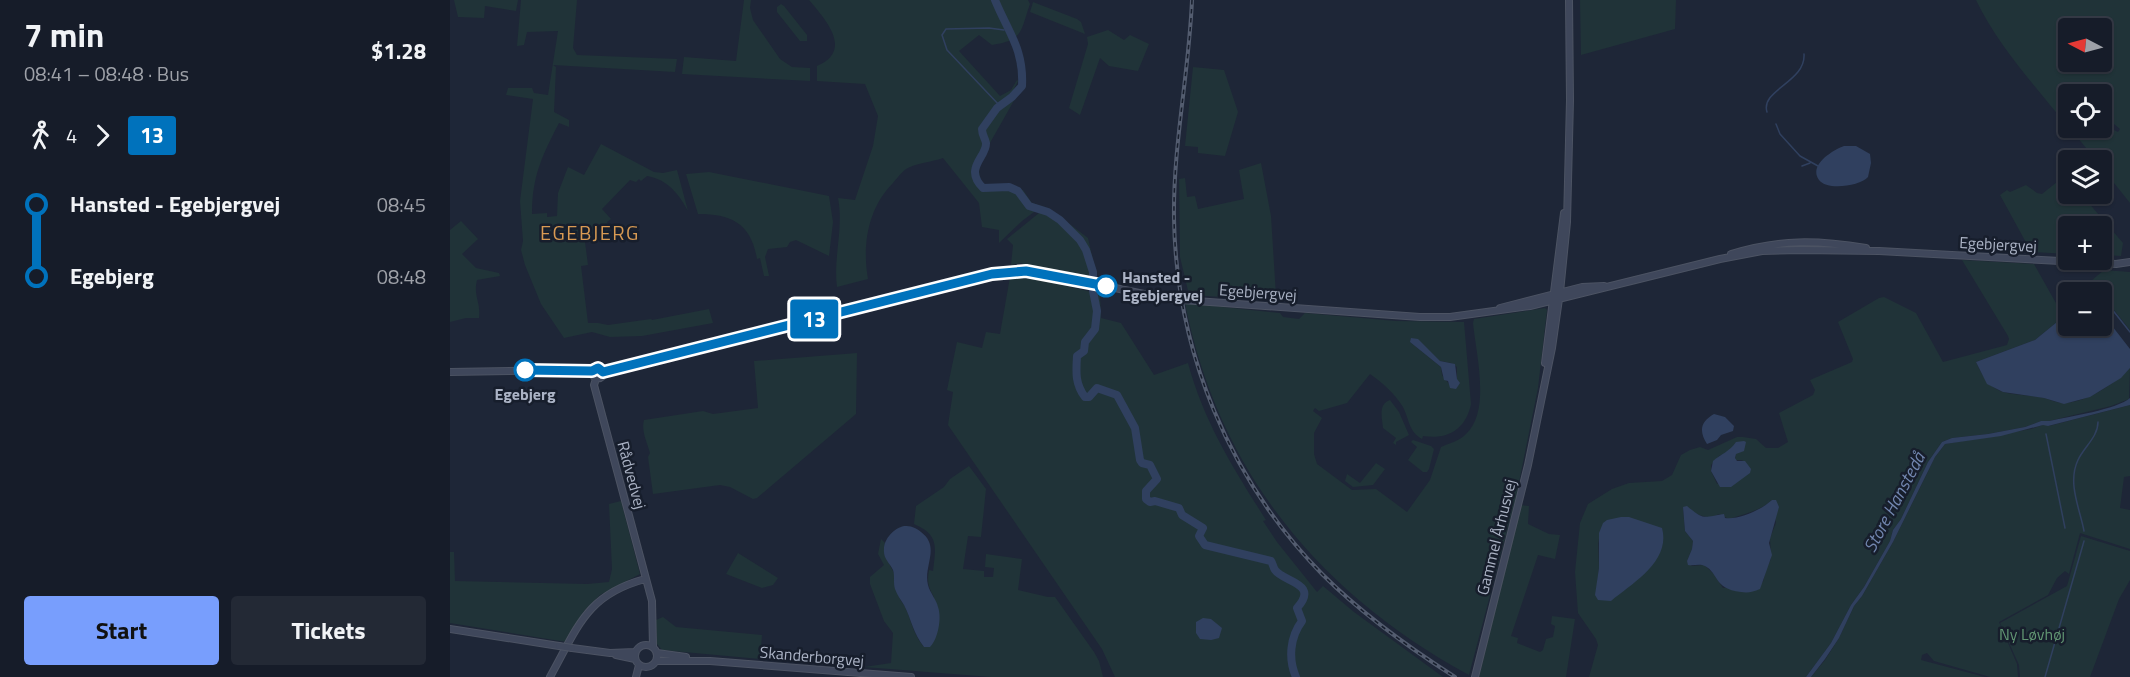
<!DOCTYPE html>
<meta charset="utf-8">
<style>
:root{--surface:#161c29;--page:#232935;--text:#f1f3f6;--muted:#9ea1a8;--line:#353a46;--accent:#789efd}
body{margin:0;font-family:"Titillium Web",sans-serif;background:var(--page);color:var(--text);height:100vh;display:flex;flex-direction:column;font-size:22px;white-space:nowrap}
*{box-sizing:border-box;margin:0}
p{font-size:20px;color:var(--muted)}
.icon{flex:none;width:33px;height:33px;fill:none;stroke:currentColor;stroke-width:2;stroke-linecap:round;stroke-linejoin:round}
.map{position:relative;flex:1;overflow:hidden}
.panel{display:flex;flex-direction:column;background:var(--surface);width:450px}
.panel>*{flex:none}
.badge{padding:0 12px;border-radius:4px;font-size:21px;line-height:39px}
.needle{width:39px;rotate:276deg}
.controls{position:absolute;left:1608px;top:18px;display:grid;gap:12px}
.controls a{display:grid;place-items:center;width:54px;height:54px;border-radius:6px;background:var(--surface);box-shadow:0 2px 4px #0004,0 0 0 2px var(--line);font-size:30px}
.map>.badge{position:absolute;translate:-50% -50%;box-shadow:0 0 0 3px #fff}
.legs{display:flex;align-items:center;gap:9px;height:66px;padding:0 24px;font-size:20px}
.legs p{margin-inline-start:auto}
.summary{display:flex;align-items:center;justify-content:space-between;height:102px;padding:0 24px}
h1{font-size:33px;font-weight:700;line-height:45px}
.button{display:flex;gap:12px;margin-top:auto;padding:12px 24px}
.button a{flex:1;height:69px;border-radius:6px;background:var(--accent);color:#111;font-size:24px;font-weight:700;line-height:69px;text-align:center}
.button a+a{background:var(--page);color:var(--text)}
ul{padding:0 24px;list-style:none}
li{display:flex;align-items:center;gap:21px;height:72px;font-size:22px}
li i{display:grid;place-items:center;width:9px;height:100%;margin:0 8px;background:currentColor}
li i::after{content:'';width:15px;height:15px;margin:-8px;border:4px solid;border-radius:50%;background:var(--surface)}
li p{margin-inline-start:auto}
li:first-child i{background:linear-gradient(#0000 50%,currentColor 0)}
li:last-child i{background:linear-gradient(currentColor 50%,#0000 0)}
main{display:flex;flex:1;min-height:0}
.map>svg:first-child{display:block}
</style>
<main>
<section class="panel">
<div class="summary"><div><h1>7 min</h1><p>08:41 – 08:48 · Bus</p></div><b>$1.28</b></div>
<div class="legs"><svg class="icon" aria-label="walk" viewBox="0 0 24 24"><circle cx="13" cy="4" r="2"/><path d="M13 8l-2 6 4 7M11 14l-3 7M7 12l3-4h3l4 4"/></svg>4<svg class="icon" aria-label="forward" viewBox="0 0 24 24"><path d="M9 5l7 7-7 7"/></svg><b class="badge" style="background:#0072bc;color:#fff">13</b></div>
<ul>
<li><i style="color:#0072bc"></i><b>Hansted - Egebjergvej</b><p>08:45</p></li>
<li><i style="color:#0072bc"></i><b>Egebjerg</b><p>08:48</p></li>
</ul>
<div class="button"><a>Start</a><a>Tickets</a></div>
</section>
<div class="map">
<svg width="1680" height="677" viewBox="0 0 1680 677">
<rect width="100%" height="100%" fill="#1e2637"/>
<path fill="#203338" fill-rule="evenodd" d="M 4,0 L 68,0 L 66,11 L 35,6 L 34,18 L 8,17 Z
M 71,0 L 127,0 L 123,48 L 127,55 L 227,59 L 225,72 L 103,65 L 106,67 L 104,112 L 119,120 L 119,127 L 109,123 C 92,156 82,176 82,214 L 97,213 L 97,217 L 107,216 L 108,193 L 118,167 L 134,175 L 151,144 L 204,172 L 213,173 L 227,170 L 238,211 C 229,194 217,179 197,176 L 191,181 L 189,179 L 186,182 L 180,180 L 152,209 L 161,219 L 157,222 L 159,226 L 157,234 L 152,239 L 145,233 L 135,242 L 138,265 L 131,266 L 138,323 L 148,323 L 158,325 L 201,319 L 202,320 L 259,309 L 263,323 L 192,336 L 160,337 L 142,332 L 114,338 L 91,304 L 75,265 L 71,250 L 73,241 L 70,201 L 83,99 L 56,95 L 58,88 L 82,88 L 84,93 L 98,95 L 108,31 L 77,32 L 74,45 L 67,46 Z
M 294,0 L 301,0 L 300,8 L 303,20 L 330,59 L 342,67 L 360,68 L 360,81 L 232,74 L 234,57 L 286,61 Z
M 359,0 L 578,0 L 580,4 C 570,32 574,40 542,45 L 529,35 L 509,51 L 550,96 L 561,90 L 567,80 L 568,81 L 562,93 L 566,97 L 532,157 L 529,171 L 531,183 L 535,185 L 555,184 L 573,190 L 582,203 L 592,206 L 572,221 L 549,243 L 549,230 L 532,227 L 529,203 L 493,158 C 482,162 466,163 456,169 C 452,172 447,178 443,183 C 418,208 412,245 418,279 L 387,287 C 383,257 394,228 388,198 L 405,200 L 423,146 L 428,116 L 415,84 L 367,81 L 367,66 C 404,50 375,19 359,0 Z
M 1130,0 L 1226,0 L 1225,29 L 1131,55 Z
M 1526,0 L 1680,0 L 1680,203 L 1652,168 L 1652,160 L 1646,160 L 1627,137 L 1627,134 L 1634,128 L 1652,128 L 1652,121 L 1656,123 L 1655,131 L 1658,133 L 1664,130 L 1668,132 L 1670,129 L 1658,119 L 1652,117 L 1652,94 L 1618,94 L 1618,127 C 1586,87 1548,46 1526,0 ZM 1618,28 L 1652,28 L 1652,62 L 1618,62 Z
M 583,2 L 627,19 L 631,22 L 635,34 L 580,12 Z
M 331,4 L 334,6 L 357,35 L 357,41 L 350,41 L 327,12 L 327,7 Z
M 658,30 L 674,40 L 680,35 L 699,44 L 688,71 L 659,66 L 650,58 L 630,115 L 619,108 L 638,44 L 637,37 Z
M 743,67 L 774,70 L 788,112 L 775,156 L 748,153 L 748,147 L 735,146 Z
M 811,163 L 821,216 L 826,296 L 823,300 L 739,295 L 730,257 L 729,179 L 735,178 L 737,197 L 745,196 L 748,209 L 794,199 L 789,170 Z
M 259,172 L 379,196 L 383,222 L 379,256 L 346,240 L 340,242 L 337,247 L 318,249 L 315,257 L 319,276 L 314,276 L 310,258 L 307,259 C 301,223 281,214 248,214 L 236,174 Z
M 1616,174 L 1618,178 L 1618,194 L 1631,194 L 1673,243 L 1671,256 L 1652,255 L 1652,226 L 1618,226 L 1618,254 L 1583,252 L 1579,248 L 1550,195 L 1557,190 L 1560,192 L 1576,185 L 1587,193 L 1592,194 L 1607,182 L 1611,175 Z
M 600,209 L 638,238 L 647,278 L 630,276 L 610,270 L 574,267 L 572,263 L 561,265 L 563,245 L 557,239 L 589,213 Z
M 11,221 L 28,239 L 12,254 L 26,268 L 49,273 L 50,276 L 27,280 C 23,296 31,302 29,318 L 16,318 L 0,322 L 0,230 Z
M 1512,260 L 1584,264 L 1607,305 L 1612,308 L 1618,304 L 1618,313 L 1585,340 L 1526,362 C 1543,401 1559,391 1594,398 C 1601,400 1609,404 1616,403 C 1639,401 1664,384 1680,368 L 1679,399 L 1661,406 L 1599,421 L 1591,421 L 1575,427 L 1538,434 L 1502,438 L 1492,442 L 1478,462 L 1451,519 L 1443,530 L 1440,541 L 1414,587 L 1401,605 L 1381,643 L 1356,677 L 1139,677 L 1148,645 L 1146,639 L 1128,613 L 1125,572 L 1130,523 L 1138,504 L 1162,489 L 1179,483 L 1212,481 L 1222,475 L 1231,455 L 1240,450 L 1250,447 L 1258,450 L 1287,437 L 1293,437 L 1306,439 L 1316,448 L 1328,448 L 1338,442 L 1329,413 L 1363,395 L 1365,390 L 1360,380 L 1402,362 L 1403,359 L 1388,322 L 1429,298 L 1434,297 L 1466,313 L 1493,362 L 1557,345 L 1559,339 L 1558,336 ZM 1280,451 L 1286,454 L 1285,460 L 1293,460 L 1267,484 L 1261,471 L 1261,465 L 1269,456 ZM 1322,500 L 1326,523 L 1320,538 L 1321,559 L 1316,569 L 1313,582 L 1273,588 L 1263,573 L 1254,565 L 1242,566 L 1237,561 L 1242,549 L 1243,541 L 1235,531 L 1233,507 C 1246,512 1255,522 1269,514 L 1279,519 C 1294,514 1310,511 1322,500 ZM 1148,539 L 1161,601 L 1146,595 L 1149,568 Z
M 1654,270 L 1680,272 L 1680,330 L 1641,281 Z
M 560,277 L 591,280 L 650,294 L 651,318 L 671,323 L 704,375 L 738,363 C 754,422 783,468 816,520 L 813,521 L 827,542 L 867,592 L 873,586 L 904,612 L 993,677 L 665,677 L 652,649 L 498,425 L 503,392 L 497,390 L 507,342 L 532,348 L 536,332 L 550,334 Z
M 735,303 L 830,313 L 833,317 L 849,319 L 855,313 L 946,321 L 1014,322 L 1021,404 C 1016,429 998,440 973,436 L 972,439 C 959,432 959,419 953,407 C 944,393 933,383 920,374 L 897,403 L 869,411 L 865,408 L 863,411 L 872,418 L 864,433 L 864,454 L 867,464 L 902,490 L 926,489 L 957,512 L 980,480 L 991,447 C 1000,443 1009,441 1016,434 C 1041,411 1026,354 1023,323 L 1024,319 L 1095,308 L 1097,310 L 1088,388 L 1066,497 L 1019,675 C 870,594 768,471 735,303 ZM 960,342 L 976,348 L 990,361 L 1001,363 L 1007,367 L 1007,379 L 999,384 L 992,375 L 991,367 Z
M 407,353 L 406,414 L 307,498 L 303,499 L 280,487 L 270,485 L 203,494 L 198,457 L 200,453 C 197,442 191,431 194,420 L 253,411 L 263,414 L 308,408 L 304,361 Z
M 940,400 L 949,412 L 959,435 L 946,442 L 946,445 L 943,443 L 946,438 L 933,428 C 932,418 928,404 940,400 Z
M 1680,405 L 1680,476 L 1674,477 L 1670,508 L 1680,510 L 1680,549 L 1630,533 L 1619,574 L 1615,571 L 1607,578 L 1598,595 L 1549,622 L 1567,664 L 1568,677 L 1540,677 L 1484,661 L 1477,653 L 1472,655 L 1471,660 L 1535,677 L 1361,677 L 1375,660 L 1389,638 L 1404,606 L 1412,596 L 1443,542 L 1485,457 L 1495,444 L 1581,429 L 1595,424 L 1599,426 Z
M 963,440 L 981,446 L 984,449 L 979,469 L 977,472 L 973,472 L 958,460 L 967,447 L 961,442 Z
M 926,463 L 935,469 L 923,485 L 903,487 L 895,481 L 897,474 L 910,483 Z
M 519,466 L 536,489 L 531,537 L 518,536 L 513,569 L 534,571 L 534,577 L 543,577 L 544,568 L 535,567 L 536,554 L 572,559 L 568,590 L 598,597 L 605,597 L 644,652 L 649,661 L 653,677 L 541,677 L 414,667 L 441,663 L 443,633 L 434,621 L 420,584 L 420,577 L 434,565 L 428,554 L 431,539 L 435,543 C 432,554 437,559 442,569 C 447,577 445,588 449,597 C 450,600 452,602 454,605 C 462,620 462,633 474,647 L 484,597 C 478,587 477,581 479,570 L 483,571 C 486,546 489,535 464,524 L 466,506 L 494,487 L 500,479 Z
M 171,501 L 190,574 L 150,595 L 134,611 L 116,642 L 0,623 L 0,552 L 4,552 L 5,581 L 137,584 L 159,582 L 162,569 L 159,504 Z
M 1071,505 L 1079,506 L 1078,524 L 1099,534 L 1110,535 L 1105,559 L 1088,555 L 1061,636 L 1068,638 L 1067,643 L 1090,652 L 1093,650 L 1096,639 L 1103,637 L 1105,626 L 1101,624 L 1102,616 L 1125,619 L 1116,677 L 1029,677 Z
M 1631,536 L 1680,551 L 1680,580 L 1669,599 L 1640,677 L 1570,677 L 1569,665 L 1550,623 L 1617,586 Z
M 288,553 L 328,578 L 323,585 L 312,588 L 276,574 Z
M 213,617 L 226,627 L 312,635 L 310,659 L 212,650 L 207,644 L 206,620 Z"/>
<path fill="#30405f" d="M 1394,146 L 1406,146 L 1420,154 L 1421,163 L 1418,177 C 1410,186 1377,191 1369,180 C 1358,165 1383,150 1394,146 Z
M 1618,313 L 1618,326 L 1652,326 L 1652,313 L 1680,349 L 1680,368 L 1671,378 L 1640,397 L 1614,404 L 1594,398 L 1553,392 L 1537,384 L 1526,362 L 1585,340 Z
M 961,338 L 968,339 L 990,361 L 1005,364 L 1007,379 L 1010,383 L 1006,389 L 1000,388 L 998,381 L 994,380 L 991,367 L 960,342 Z
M 1680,398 L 1680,405 L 1598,426 L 1593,425 L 1551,436 L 1495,444 L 1485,457 L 1443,542 L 1412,596 L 1404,606 L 1389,638 L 1375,659 L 1361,677 L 1356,677 L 1381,643 L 1401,605 L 1414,587 L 1440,541 L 1443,530 L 1451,519 L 1478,462 L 1492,442 L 1502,438 L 1538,434 L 1575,427 L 1591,421 L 1599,421 C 1618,417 1668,409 1680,398 Z
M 1264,414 L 1275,417 L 1284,426 L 1283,431 L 1271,435 L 1267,440 L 1257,444 C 1249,431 1250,422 1264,414 Z
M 1294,441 L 1296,442 L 1294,451 L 1286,454 L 1285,458 L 1287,461 L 1295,461 L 1301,469 L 1300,473 L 1281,487 L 1270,487 L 1261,471 L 1263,461 C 1271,454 1279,452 1286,442 Z
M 1322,500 L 1326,500 L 1329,507 L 1319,543 L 1322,555 L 1310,589 C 1303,592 1298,593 1291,592 C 1262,589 1269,570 1252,565 C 1247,564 1243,566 1238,565 L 1237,561 L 1242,549 L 1243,541 L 1235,531 L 1233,507 L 1237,506 C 1255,521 1253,517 1274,514 L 1275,518 C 1289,520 1311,510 1322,500 Z
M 1171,517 L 1179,517 L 1212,528 C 1221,561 1183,583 1161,601 L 1148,600 L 1145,595 L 1149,568 L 1149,533 L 1153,523 L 1157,520 Z
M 454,526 C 461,526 465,527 471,532 C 491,547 473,566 478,585 C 480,593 486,599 488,607 C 492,618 488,639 480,647 L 474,647 C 463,633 462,621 454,605 C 451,600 447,595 445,589 C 443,583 445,576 443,570 C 440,563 433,559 434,549 C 434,539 444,528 454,526 Z
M 753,618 L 761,619 L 772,628 L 769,638 L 761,640 L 750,639 L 746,633 L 746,622 Z"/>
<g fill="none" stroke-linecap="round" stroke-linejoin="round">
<path stroke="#30405f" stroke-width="1.5" d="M 550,106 L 497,50 L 492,35 L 496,29 L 539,28 L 554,30
M 1317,112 C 1310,90 1356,82 1354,54
M 1326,124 L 1330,134 L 1350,156 L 1368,166
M 1352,166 L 1360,163
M 1628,292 L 1639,284 L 1644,285 L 1650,292
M 1652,295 L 1656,300
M 1612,305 L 1618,300
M 1661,308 L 1680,332
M 1596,434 L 1615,528
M 1634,531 C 1630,509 1617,483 1628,460 C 1634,447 1648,437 1648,422
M 1595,677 L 1634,541"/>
<path stroke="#30405f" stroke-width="8" d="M 545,0 C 558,32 574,49 572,86 L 562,97 L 547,108 L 532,129 C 532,135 535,138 536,143 C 537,157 513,168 533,188 L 559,187 L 568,191 L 579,206 L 598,212 L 610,220 L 630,240 L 636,250 L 643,272 L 643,291 L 647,311 L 645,329 L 635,342 L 634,351 L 627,356 C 626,372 625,384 635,397 L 639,397 L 647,388 L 667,395 L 685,428 L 690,460 L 692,463 L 700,465 L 707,479 L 696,491 L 696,499 L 700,502 L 705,501 L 729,508 L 732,515 L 753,528 L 749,536 L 755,545 L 821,561 C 823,564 823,567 825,570 C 833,582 870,583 847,608 L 852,621 C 840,637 838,659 846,677"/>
<g stroke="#4c5363" stroke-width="8">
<path id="secondary" d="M 1281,254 C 1330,239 1367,240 1416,248
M 1050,308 L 1132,287 L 1154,286
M 1095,363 L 1114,213
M142.5 373a5.5 5.5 0 1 1 11 0a5.5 5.5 0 1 1-11 0Z
M 0,372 L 107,370 L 142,371
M 153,372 L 542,274 L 576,271 L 593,273 L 718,299 L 970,317 L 1000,317 L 1080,306 L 1270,259 L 1312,251 L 1351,250 L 1429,251 L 1666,264 L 1680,262
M 146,379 L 144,385 L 202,601 L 203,647
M 0,629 L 109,646
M185 656a11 11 0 1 1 22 0a11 11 0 1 1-22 0Z
M 122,648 L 160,653 L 185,652
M 207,653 L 236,657
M 166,655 L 185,659
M 206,661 L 260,661 L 461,677
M 100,677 C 128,627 136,595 195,579
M 186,677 L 189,665
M 1025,677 L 1078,465 L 1102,348 L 1110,292 L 1117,222 L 1120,100 L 1119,0"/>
</g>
<use href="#secondary" stroke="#3f475b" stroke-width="6"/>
<g stroke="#535c6f" stroke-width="4">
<path id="rail" d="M 742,0 C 739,73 723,145 724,218 C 726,351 779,479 872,574 C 912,614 958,647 1005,677"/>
</g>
<use href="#rail" stroke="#171e2c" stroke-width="1.5" stroke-dasharray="4.5" stroke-linecap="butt"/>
<g stroke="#4c5363" stroke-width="8" stroke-linecap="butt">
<path id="secondary-bridge" d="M 109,646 L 122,648"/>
</g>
<use href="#secondary-bridge" stroke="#3f475b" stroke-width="6"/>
</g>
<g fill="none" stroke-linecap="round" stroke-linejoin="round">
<g stroke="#fff" stroke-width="14">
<path id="line-1" d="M 75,370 L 142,371 L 148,368 L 153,372 L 542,274 L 576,271 L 656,286"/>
</g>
<use href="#line-1" stroke="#0072bc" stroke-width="9"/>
</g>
<g fill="#fff" stroke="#0072bc" stroke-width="3">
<circle cx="656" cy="286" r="10"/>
<circle cx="75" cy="370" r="10"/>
</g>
<g text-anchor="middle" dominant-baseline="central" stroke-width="5" stroke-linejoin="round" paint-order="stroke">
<g font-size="16" fill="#abb3c5" stroke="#171e2c">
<text transform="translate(1548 244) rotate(3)">Egebjergvej</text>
<text transform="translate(808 292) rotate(4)">Egebjergvej</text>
<text transform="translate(182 475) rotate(75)">Rådvedvej</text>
<text transform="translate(1046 537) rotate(-76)">Gammel Århusvej</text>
<text transform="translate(362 656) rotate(5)">Skanderborgvej</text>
</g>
<g font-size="16" font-weight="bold" fill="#abb3c5" stroke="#171e2c" text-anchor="start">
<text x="672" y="277">Hansted -<tspan x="672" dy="18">Egebjergvej</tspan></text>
<text x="75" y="394" text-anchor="middle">Egebjerg</text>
</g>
<g font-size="16" fill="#629673" stroke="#171e2c">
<text x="1582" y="634">Ny Løvhøj</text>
</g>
<g font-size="18" font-style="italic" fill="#7286af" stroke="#171e2c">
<text transform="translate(1444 502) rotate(-62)">Store Hanstedå</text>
</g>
<g font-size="20" letter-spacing="1.5" fill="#d89a53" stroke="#171e2c">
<text x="140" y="232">EGEBJERG</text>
</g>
</g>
</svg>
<div class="controls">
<a><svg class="needle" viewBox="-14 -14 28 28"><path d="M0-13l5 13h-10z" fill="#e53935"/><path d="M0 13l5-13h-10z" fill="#9ea1a8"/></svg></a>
<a><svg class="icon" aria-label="locate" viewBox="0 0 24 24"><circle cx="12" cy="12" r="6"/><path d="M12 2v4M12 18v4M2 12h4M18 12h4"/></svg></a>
<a><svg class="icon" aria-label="layers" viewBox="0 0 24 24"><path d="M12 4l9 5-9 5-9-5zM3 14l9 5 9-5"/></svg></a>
<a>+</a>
<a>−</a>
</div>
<b class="badge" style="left:364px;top:319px;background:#0072bc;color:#fff">13</b>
</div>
</main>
